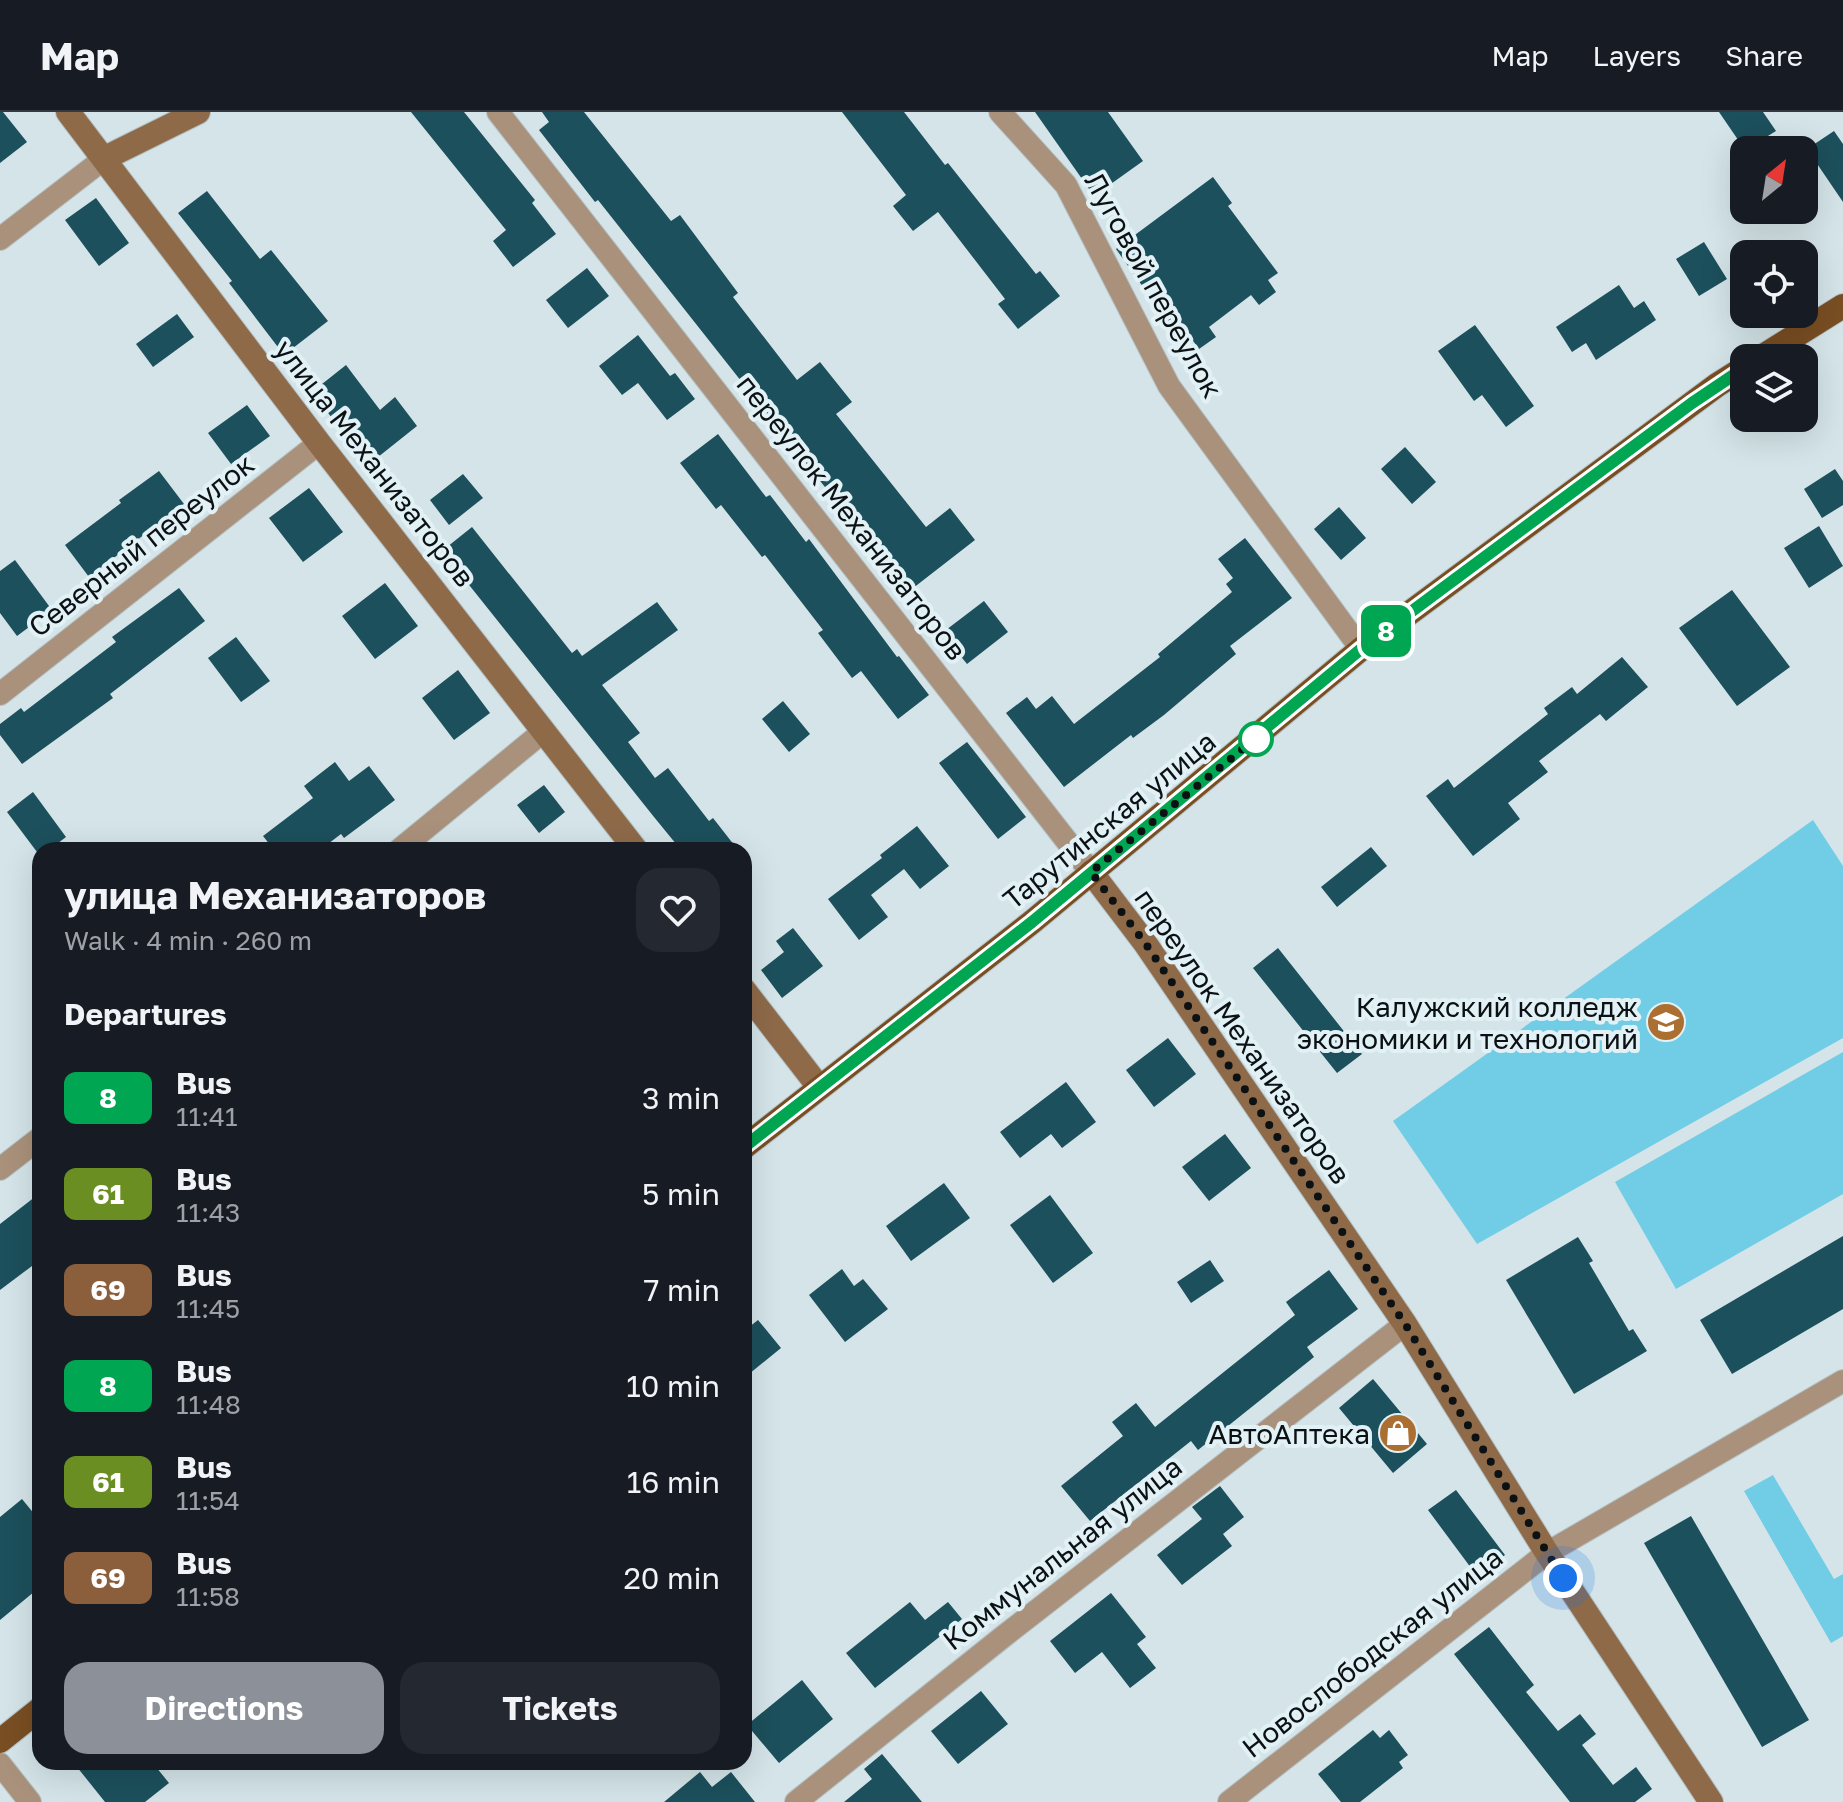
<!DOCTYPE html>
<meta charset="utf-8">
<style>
:root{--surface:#171b24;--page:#242831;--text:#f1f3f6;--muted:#9ea1a6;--line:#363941;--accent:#8c9099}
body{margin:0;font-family:"Golos Text",sans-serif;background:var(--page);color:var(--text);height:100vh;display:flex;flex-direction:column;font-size:30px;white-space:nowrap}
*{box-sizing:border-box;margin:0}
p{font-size:26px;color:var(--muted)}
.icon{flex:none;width:44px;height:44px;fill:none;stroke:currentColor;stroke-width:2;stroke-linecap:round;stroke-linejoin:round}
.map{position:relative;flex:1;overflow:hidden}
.details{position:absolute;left:32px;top:730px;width:720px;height:928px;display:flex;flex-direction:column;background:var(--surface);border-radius:24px;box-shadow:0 8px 32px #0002}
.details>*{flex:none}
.badge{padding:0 16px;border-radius:12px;font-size:28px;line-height:52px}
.needle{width:52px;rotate:30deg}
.controls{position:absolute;left:1730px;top:24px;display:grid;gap:16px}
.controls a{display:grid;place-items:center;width:88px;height:88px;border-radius:16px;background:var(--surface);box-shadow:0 8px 32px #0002;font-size:40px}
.you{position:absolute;width:40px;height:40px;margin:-20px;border:6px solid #fff;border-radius:50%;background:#1a73e8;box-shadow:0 0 0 12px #1a73e833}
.map>.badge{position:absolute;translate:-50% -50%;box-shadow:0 0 0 4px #fff}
h2{padding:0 32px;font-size:30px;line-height:72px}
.round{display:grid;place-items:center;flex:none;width:84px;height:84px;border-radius:24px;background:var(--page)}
.head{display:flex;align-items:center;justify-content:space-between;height:136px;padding:0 32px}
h1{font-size:38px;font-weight:700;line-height:60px}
.button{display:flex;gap:16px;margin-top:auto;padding:16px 32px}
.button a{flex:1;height:92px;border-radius:24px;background:var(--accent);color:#fff;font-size:32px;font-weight:700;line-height:92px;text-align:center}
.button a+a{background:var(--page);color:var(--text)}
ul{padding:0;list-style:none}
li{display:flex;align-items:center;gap:24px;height:96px;padding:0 32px}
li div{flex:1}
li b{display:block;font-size:30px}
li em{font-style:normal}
li .badge{min-width:88px;font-weight:700;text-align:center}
header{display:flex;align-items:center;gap:48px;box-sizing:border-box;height:112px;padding:0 40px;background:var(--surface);border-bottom:2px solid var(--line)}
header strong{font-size:38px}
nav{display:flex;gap:44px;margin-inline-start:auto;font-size:28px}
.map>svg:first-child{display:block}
</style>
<header>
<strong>Map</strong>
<nav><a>Map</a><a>Layers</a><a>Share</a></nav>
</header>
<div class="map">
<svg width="1843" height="1690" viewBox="0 0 1843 1690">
<rect width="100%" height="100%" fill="#d4e4e8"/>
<path fill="#71cde5" d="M 1813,708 L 1843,754 L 1843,926 L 1477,1132 L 1393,1009 Z
M 1843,940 L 1843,1082 L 1676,1177 L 1615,1070 Z
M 1773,1363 L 1834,1467 L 1843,1462 L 1843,1524 L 1831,1531 L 1744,1379 Z"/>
<path fill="#1c505c" d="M 0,0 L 3,0 L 27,30 L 0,51 Z
M 411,0 L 464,0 L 535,88 L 532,91 L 556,122 L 513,155 L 493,129 L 506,118 Z
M 542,0 L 584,0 L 671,109 L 680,103 L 738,181 L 733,185 L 797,268 L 820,250 L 852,290 L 836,302 L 926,415 L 950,396 L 975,428 L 908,480 L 598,88 L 595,90 L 539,18 L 549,10 Z
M 842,0 L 904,0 L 945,53 L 948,51 L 1036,162 L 1040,159 L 1060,184 L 1018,217 L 998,192 L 1005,187 L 938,100 L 913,119 L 893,94 L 906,83 Z
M 1035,0 L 1108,0 L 1143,49 L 1094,84 Z
M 1719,0 L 1763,0 L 1776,19 L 1745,38 Z
M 1834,19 L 1843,32 L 1843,90 L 1807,37 Z
M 1213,65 L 1232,91 L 1228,94 L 1278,161 L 1268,168 L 1276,180 L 1259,193 L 1251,183 L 1209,215 L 1216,225 L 1199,237 L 1191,226 L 1183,231 L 1116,137 Z
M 207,79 L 260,147 L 271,138 L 328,209 L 284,243 L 229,171 L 232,169 L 178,101 Z
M 96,86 L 129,131 L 99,154 L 65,108 Z
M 1704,130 L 1727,167 L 1699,184 L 1676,147 Z
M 587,156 L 609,184 L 568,216 L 546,188 Z
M 1619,173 L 1634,196 L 1644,189 L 1656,208 L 1596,248 L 1586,231 L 1572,240 L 1556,215 Z
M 177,202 L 194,225 L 153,255 L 136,232 Z
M 1475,213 L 1534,294 L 1506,315 L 1482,283 L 1474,289 L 1438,239 Z
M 638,223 L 670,264 L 675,261 L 695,287 L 667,308 L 638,271 L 622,283 L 599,254 Z
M 346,253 L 380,298 L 395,285 L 417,314 L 368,353 L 312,280 Z
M 247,293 L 270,324 L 231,352 L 208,321 Z
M 718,322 L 766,385 L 770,383 L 806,430 L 809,427 L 897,545 L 899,544 L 929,583 L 898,607 L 861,559 L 852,566 L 818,521 L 823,518 L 765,443 L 762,445 L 721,393 L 716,397 L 680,351 Z
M 1405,335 L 1436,370 L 1412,392 L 1381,357 Z
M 1835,357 L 1843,369 L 1843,393 L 1822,406 L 1804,377 Z
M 159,359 L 184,392 L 89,465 L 65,433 L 121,391 L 119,388 Z
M 463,362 L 483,386 L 449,413 L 430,388 Z
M 309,376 L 343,420 L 303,450 L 269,406 Z
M 1339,395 L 1366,426 L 1341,448 L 1314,417 Z
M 1819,414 L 1843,454 L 1809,476 L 1784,436 Z
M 472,415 L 572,541 L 577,537 L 582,544 L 657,490 L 678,518 L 602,573 L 640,621 L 628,630 L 655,666 L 668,656 L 709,709 L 713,706 L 738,738 L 681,738 L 654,705 L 442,439 Z
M 1245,426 L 1292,486 L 1230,534 L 1236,542 L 1164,603 L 1133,626 L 1131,623 L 1064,675 L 1006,601 L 1027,585 L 1036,597 L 1052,584 L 1074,612 L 1160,545 L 1158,542 L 1232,480 L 1226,472 L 1233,466 L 1218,447 Z
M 15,448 L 52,498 L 17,524 L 0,501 L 0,459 Z
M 385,471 L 418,514 L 375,547 L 342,504 Z
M 179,476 L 205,509 L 110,582 L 113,586 L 22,652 L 0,623 L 0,612 L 21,596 L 24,600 L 116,530 L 112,525 Z
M 1732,478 L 1790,555 L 1737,594 L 1679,516 Z
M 984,489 L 1008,520 L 967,552 L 942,521 Z
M 236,525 L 270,569 L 241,590 L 208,546 Z
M 1622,545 L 1648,575 L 1606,609 L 1600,602 L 1539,649 L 1548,660 L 1508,691 L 1520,707 L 1473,744 L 1426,684 L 1448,667 L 1454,676 L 1548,602 L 1544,596 L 1572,575 L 1577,582 Z
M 458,558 L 490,601 L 454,628 L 422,586 Z
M 783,589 L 810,622 L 789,640 L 762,607 Z
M 967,630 L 1026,705 L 998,727 L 939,651 Z
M 335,650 L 349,669 L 369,654 L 395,688 L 344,726 L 341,722 L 320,738 L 274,738 L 263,724 L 313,686 L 304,674 Z
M 544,673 L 565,700 L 539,721 L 517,693 Z
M 33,680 L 66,725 L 49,738 L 40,738 L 40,744 L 7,700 Z
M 917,714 L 949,754 L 920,777 L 904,757 L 871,783 L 888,805 L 859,828 L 828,787 L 882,746 L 880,743 Z
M 1371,735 L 1387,754 L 1337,795 L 1321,775 Z
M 793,816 L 823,854 L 782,886 L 761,858 L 784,840 L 776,829 Z
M 1278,836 L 1362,942 L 1337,961 L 1253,856 Z
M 1168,926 L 1196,962 L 1154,995 L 1126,958 Z
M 1066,970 L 1096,1010 L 1062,1036 L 1051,1022 L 1020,1046 L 1000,1020 Z
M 1225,1022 L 1251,1056 L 1209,1089 L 1182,1055 Z
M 944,1071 L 970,1106 L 911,1149 L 886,1114 Z
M 40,1081 L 40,1148 L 0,1178 L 0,1112 Z
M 1050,1083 L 1093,1141 L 1053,1171 L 1010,1113 Z
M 1843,1124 L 1843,1197 L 1732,1262 L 1700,1208 Z
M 1578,1125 L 1593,1149 L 1589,1151 L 1629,1219 L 1633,1217 L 1647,1239 L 1574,1282 L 1506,1168 Z
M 1210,1148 L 1224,1169 L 1191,1191 L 1177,1170 Z
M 842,1157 L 854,1174 L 863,1167 L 888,1197 L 845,1230 L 809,1183 Z
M 1329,1158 L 1358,1197 L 1307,1235 L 1314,1245 L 1198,1338 L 1191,1329 L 1090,1409 L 1061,1374 L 1123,1324 L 1112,1310 L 1136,1291 L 1155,1315 L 1295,1203 L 1286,1190 Z
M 758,1208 L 781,1236 L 744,1266 L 744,1219 Z
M 1373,1267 L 1427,1332 L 1393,1361 L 1339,1296 Z
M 1220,1374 L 1244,1405 L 1223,1422 L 1232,1434 L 1182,1473 L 1157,1443 L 1202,1407 L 1192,1395 Z
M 1456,1378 L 1505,1443 L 1477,1464 L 1428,1398 Z
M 22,1387 L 40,1409 L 40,1475 L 0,1508 L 0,1405 Z
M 1691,1404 L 1809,1608 L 1762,1635 L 1644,1431 Z
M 1111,1481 L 1146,1525 L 1137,1532 L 1156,1556 L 1130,1576 L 1102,1540 L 1075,1561 L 1050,1529 Z
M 910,1490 L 925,1508 L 948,1490 L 962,1507 L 875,1576 L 846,1541 Z
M 1489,1515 L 1534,1573 L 1526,1580 L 1558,1619 L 1580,1602 L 1596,1622 L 1582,1633 L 1613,1673 L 1636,1655 L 1652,1677 L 1635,1690 L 1570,1690 L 1454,1542 Z
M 802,1568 L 833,1607 L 779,1651 L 747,1613 Z
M 981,1579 L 1008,1612 L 958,1652 L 931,1619 Z
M 1373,1618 L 1380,1626 L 1389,1618 L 1408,1643 L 1399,1650 L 1403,1656 L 1360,1690 L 1341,1690 L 1318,1662 Z
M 882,1642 L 922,1690 L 844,1690 L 872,1667 L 864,1657 Z
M 73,1650 L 152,1650 L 169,1671 L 145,1690 L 105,1690 Z
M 700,1660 L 712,1675 L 731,1660 L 755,1690 L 664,1690 Z"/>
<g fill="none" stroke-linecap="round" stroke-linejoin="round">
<g stroke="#b4c2c6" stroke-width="24">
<path id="street" d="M 498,0 L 1091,760
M 1000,0 L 1066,73 L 1169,274 L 1361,537
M 0,127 L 105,46
M 0,582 L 319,331
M 399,738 L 544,619
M 0,1057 L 40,1026
M 0,1652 L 30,1690
M 796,1690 L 1004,1524 L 1405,1212
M 1229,1690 L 1547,1441 L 1843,1269"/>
</g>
<g stroke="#b4c2c6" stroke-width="26">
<path id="secondary" d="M 68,0 L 319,331 L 636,738
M 105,46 L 198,0
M 1091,760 L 1145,831 L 1405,1212 L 1547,1441 L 1711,1690
M 744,878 L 819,975"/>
</g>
<g stroke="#b4c2c6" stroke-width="26">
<path id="primary" d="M 1760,246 L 1843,194
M 744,1035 L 1032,810 L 1361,537 L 1717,273 L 1744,256
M 0,1629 L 40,1597"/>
</g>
<use href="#street" stroke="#aa917b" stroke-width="22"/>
<use href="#secondary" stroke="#8e6a49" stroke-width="24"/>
<use href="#primary" stroke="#794e23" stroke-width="24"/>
</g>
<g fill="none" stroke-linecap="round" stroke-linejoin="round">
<g stroke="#fff" stroke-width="18">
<path id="line" d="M 744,1035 L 1032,810 L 1361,537 L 1692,291 L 1744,256"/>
</g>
<use href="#line" stroke="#00a651" stroke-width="12"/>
<path stroke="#0c1113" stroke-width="8" stroke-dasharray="0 14.4" d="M 1256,627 L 1260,623 L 1091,760 L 1145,831 L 1405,1212 L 1563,1466"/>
</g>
<defs>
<g id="university-disc" transform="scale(2)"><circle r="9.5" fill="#ab6f31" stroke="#e1f1f6"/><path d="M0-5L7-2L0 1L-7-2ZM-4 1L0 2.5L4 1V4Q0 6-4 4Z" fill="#fff"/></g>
<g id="shop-disc" transform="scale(2)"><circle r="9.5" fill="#ab6f31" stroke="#e1f1f6"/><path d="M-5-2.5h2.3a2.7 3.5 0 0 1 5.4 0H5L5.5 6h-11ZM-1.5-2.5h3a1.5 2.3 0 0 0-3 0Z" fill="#fff"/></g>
</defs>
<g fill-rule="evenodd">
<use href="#university-disc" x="1666" y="910"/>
<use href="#shop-disc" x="1398" y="1321"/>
</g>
<circle fill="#fff" stroke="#00a651" stroke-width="4" cx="1256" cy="627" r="16"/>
<g text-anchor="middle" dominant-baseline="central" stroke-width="8" stroke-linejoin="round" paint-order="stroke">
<g font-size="28" fill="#0c1113" stroke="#e1f1f6">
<text transform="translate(1154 173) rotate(61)">Луговой переулок</text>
<text transform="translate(375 351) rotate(52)">улица Механизаторов</text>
<text transform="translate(852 405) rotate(52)">переулок Механизаторов</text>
<text transform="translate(141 433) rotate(-38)">Северный переулок</text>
<text transform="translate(1109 708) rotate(-39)">Тарутинская улица</text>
<text transform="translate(1243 924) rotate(55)">переулок Механизаторов</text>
<text transform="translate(1062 1441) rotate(-38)">Коммунальная улица</text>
<text transform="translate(1372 1540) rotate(-38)">Новослободская улица</text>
</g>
<g font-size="28" fill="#0c1113" stroke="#e1f1f6" text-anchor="end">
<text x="1638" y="894">Калужский колледж<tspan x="1638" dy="32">экономики и технологий</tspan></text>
<text x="1370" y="1321">АвтоАптека</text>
</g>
</g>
</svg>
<div class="controls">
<a><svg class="needle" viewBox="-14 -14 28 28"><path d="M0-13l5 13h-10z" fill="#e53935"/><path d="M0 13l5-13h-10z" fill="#9ea1a6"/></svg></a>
<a><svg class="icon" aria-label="locate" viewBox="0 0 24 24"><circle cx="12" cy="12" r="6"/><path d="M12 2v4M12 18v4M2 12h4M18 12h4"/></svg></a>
<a><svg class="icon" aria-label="layers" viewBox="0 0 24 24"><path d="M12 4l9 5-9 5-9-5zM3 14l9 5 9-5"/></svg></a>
</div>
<div class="you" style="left:1563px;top:1466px"></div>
<b class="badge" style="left:1386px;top:519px;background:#00a651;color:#fff">8</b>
<section class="details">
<div class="head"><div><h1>улица Механизаторов</h1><p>Walk · 4 min · 260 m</p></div><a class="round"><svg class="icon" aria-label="heart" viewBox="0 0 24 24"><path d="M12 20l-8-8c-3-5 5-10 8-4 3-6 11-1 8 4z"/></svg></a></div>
<h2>Departures</h2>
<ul>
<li><span class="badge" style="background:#00a651;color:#fff">8</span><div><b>Bus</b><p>11:41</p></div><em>3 min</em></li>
<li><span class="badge" style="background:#6b8e23;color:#fff">61</span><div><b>Bus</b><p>11:43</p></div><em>5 min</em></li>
<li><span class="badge" style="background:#8b5e3c;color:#fff">69</span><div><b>Bus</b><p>11:45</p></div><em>7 min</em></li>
<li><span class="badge" style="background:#00a651;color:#fff">8</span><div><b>Bus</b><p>11:48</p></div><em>10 min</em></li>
<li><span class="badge" style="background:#6b8e23;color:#fff">61</span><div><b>Bus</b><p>11:54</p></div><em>16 min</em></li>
<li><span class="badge" style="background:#8b5e3c;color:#fff">69</span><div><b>Bus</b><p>11:58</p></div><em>20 min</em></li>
</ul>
<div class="button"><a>Directions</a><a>Tickets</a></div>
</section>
</div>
